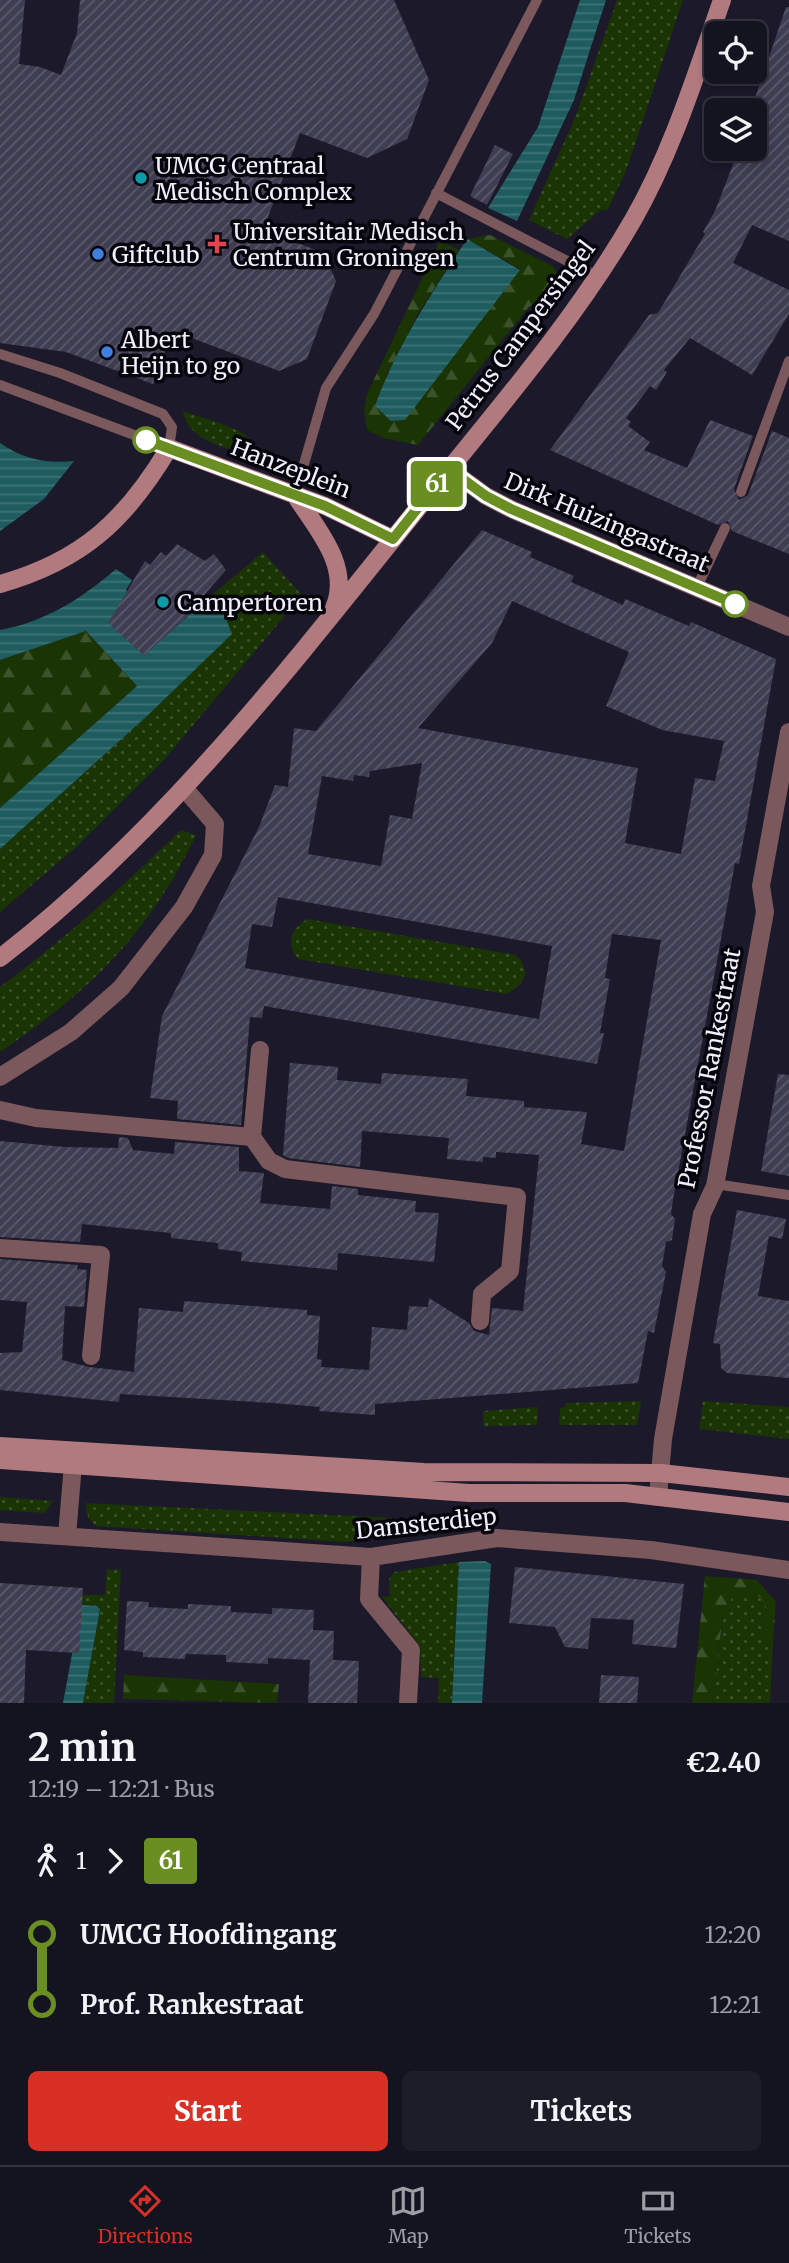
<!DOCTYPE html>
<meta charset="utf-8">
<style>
:root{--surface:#141320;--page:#1d1c29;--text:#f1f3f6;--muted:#9d9ea5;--line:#33323e;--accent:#d93025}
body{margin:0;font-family:Merriweather,serif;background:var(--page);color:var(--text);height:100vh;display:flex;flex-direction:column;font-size:26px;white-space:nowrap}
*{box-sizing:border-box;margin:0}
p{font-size:23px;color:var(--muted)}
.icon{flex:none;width:38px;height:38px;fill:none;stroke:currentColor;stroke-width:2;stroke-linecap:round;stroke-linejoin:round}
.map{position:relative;height:1703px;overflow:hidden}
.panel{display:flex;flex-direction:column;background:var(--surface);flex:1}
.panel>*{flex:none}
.badge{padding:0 14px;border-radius:5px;font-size:24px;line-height:46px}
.controls{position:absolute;left:704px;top:21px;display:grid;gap:14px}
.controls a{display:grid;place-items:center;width:63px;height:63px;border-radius:10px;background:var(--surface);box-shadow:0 4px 10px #0003,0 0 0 2px var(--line);font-size:35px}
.map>.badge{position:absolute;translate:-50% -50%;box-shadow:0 0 0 4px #fff}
.legs{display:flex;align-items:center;gap:10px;height:77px;padding:0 28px;font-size:23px}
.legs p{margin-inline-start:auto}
.headline{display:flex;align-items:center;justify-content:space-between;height:119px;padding:0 28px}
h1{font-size:38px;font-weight:700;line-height:52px}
.button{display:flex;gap:14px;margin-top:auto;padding:14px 28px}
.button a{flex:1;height:80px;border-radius:10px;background:var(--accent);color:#fff;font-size:28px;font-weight:700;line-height:80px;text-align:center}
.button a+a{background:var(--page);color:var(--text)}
ul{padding:0 28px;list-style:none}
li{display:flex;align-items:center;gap:24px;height:70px;font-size:26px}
li i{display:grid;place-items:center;width:10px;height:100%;margin:0 9px;background:currentColor}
li i::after{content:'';width:18px;height:18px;margin:-9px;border:5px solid;border-radius:50%;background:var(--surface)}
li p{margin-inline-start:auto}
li:first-child i{background:linear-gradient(#0000 50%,currentColor 0)}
li:last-child i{background:linear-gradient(currentColor 50%,#0000 0)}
.tabs{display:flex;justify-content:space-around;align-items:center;height:98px;border-top:2px solid var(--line);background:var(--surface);font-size:19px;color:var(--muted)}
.tabs a{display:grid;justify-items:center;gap:4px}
.tabs .on{color:var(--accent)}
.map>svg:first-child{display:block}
</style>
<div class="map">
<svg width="789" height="1703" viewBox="0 0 789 1703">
<defs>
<pattern id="green-dots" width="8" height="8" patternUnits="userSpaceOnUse" patternTransform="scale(1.75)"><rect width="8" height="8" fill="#1a3404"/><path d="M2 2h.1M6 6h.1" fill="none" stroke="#3c522a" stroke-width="1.8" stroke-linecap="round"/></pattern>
<pattern id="forest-firs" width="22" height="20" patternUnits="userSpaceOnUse" patternTransform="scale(1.75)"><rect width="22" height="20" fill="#1a3404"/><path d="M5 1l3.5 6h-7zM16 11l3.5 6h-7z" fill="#3c522a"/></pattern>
<pattern id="water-rules" width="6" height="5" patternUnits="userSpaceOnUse" patternTransform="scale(1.75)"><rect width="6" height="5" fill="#1e5c5f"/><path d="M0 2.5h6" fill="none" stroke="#3f7477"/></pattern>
<pattern id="building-hatch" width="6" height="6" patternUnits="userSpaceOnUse" patternTransform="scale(1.75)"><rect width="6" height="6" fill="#3f3d51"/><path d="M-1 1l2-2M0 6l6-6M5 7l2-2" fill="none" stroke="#5b596b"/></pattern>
</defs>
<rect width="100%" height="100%" fill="#1b192a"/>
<path fill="url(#green-dots)" d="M 617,0 L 683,0 L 626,171 L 607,211 L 602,209 L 567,239 L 529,220 L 575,118 Z
M 183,411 C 208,421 258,428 260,459 C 234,449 187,443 183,411 Z
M 263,552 L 302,595 L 164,760 L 73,850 L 0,912 L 0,849 L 147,716 L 231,634 L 221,606 L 211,596 Z
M 181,830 L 196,835 C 149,934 89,992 0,1052 L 0,987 C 65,939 123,886 181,830 Z
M 307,919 L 516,955 C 532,971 525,985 506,994 L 298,959 C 285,943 291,929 307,919 Z
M 641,1401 L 637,1425 L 559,1425 L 560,1408 L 565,1407 L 566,1403 Z
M 703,1401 L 789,1407 L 789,1439 L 699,1429 Z
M 538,1407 L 537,1425 L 483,1426 L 483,1411 Z
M 0,1497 L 53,1501 L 45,1513 L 0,1510 Z
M 86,1503 L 456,1521 L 463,1528 L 346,1542 L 96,1526 L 88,1518 Z
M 459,1562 L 452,1703 L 438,1703 L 439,1678 L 421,1677 L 420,1646 L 382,1597 L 390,1596 L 389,1579 L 394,1572 Z
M 107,1569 L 121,1570 L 114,1703 L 83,1703 L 100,1609 L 97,1606 L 82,1604 L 82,1595 L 105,1595 Z
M 734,1595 L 761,1597 L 766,1606 L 764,1637 L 773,1643 L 770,1703 L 713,1703 L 723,1612 Z"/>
<path fill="url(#forest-firs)" d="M 490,235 L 553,266 L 559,276 L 548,292 L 529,307 L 418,445 L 383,438 L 367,430 L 364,410 L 367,394 L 440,241 L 459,250 L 418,314 L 386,377 L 520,269 L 467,239 Z
M 86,631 L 137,686 L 0,808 L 0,660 Z
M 705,1576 L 757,1580 L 776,1602 L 773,1643 L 764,1637 L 766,1606 L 761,1597 L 734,1595 L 723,1612 L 713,1703 L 692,1703 Z
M 124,1675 L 279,1684 L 277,1703 L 123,1699 Z"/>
<path fill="url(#water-rules)" d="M 580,0 L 606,0 L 574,100 L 517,221 L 488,208 L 538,127 Z
M 467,239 L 520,270 L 405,420 L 391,421 L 375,406 C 397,346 432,292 467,239 Z
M 0,443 C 23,459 46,464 74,461 L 44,499 L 0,531 Z
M 116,569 L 132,580 L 126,590 L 128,594 L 109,623 L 144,655 L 211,596 L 221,606 L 232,634 L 147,716 L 0,849 L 0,808 L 137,686 L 86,631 L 0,660 L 0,630 C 45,622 81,599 116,569 Z
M 485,1561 L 491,1564 L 482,1703 L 452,1703 L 459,1562 Z
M 81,1605 L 97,1606 L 100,1609 L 83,1703 L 63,1703 Z"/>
<path fill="url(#building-hatch)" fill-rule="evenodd" d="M 0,0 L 25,0 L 19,64 L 40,67 L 61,75 L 77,33 L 80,0 L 394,0 L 429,80 L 407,139 L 367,158 L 300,133 L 263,230 L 324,253 L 336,281 L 307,359 L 279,371 L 173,331 L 153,384 L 66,352 L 0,343 Z
M 786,7 L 789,7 L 789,241 L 752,225 L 733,263 L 789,290 L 789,314 L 752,375 L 690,338 L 664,370 L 667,372 L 656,390 L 650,386 L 626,418 L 631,422 L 628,426 L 650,442 L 644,450 L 687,468 L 710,420 L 753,436 L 734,489 L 739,500 L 748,495 L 772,431 L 789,438 L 789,554 L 732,531 L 728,521 L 718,525 L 550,450 L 649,315 L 658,313 L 705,234 L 703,232 L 715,211 L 739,149 L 754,149 L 756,110 L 751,110 Z
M 495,145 L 513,154 L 487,205 L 470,196 Z
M 482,530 L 532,552 L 530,557 L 574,576 L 571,582 L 623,605 L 625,599 L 689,626 L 691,622 L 776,659 L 739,864 L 735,863 L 673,1200 L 671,1214 L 675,1219 L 672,1240 L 666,1242 L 662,1266 L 666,1272 L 654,1333 L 648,1331 L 638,1383 L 375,1404 L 375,1415 L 319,1411 L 320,1407 L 273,1403 L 120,1394 L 119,1402 L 0,1390 L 0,1353 L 22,1352 L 27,1302 L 0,1300 L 0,1259 L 78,1265 L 77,1269 L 87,1270 L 84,1307 L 65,1306 L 62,1360 L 89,1367 L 134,1372 L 139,1308 L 183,1312 L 184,1301 L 307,1310 L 307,1315 L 320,1316 L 317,1359 L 322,1360 L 321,1367 L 369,1370 L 372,1327 L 407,1330 L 409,1306 L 428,1307 L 429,1298 L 469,1323 L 474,1331 L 489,1335 L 492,1308 L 523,1311 L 539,1155 L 496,1152 L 496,1158 L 483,1157 L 483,1162 L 447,1159 L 449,1138 L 362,1131 L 360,1167 L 288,1158 L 283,1155 L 290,1063 L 338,1067 L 337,1080 L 381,1084 L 382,1073 L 468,1079 L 466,1096 L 524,1101 L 524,1107 L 587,1112 L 581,1144 L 624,1151 L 661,940 L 612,934 L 605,978 L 610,979 L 600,1033 L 604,1033 L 597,1064 L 264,1006 L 262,1018 L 250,1017 L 241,1125 L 177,1119 L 178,1101 L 150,1098 L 162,1016 L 259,827 L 275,785 L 288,787 L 294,728 L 316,731 ZM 512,601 L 629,652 L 606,706 L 662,730 L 724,741 L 715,781 L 695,778 L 681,854 L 625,843 L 638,768 L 418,728 L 492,643 ZM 422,763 L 412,819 L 390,815 L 381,866 L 308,854 L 322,776 L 353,781 L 354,775 L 369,777 L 370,771 ZM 278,897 L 552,946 L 539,1019 L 245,968 L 252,924 L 272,927 Z
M 177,544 L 205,561 L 214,554 L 226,570 L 204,595 L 208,599 L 144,655 L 108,623 L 145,561 L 150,565 L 161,552 L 166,556 Z
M 778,1074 L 789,1075 L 789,1176 L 761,1171 Z
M 119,1137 L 128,1138 L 133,1150 L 174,1154 L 175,1142 L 239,1147 L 239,1171 L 264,1173 L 260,1203 L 330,1209 L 332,1186 L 358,1189 L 358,1195 L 416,1201 L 415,1212 L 439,1213 L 434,1262 L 338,1253 L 337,1270 L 241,1261 L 242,1252 L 218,1249 L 218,1243 L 171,1238 L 171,1233 L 82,1224 L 80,1242 L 0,1237 L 0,1141 L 65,1147 L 118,1148 Z
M 737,1210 L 786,1219 L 782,1239 L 769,1236 L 758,1296 L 789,1301 L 789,1378 L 727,1373 L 721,1368 L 720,1344 L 713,1343 Z
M 515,1567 L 684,1584 L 676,1648 L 632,1644 L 634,1620 L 591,1618 L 588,1649 L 565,1647 L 555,1627 L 509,1623 Z
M 0,1583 L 83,1588 L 79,1653 L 26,1650 L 24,1703 L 0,1703 Z
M 127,1601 L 149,1602 L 148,1607 L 188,1609 L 188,1604 L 231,1606 L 231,1612 L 272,1614 L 272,1608 L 314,1610 L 313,1630 L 334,1631 L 333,1660 L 359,1661 L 357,1703 L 308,1703 L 310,1660 L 268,1658 L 268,1664 L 226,1662 L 226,1655 L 186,1654 L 185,1659 L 143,1657 L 143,1652 L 124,1650 Z
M 601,1675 L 639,1677 L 637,1703 L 599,1703 Z"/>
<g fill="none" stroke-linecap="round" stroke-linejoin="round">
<path stroke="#7b585b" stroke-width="10" d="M 436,193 L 598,277
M 0,354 L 60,373 L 163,414 L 172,427 L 169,448 L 0,385
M 741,492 L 789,361
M 295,495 L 326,388 L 374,314 L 537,0
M 697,587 L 725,528
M 715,1184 L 789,1195"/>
<path stroke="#7b585b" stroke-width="18" d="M 449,469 L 486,496 L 511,509 L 789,627
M 0,1077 L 71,1032 L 121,988 L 184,907 L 213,855 L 215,824 L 185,789
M 0,1110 L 36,1118 L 252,1137 L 269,1161 L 285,1169 L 517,1197 L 510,1271 L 482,1294 L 480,1321
M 252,1137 L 260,1050
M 0,1248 L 101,1255 L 91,1356
M 658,1497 L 663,1439 L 702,1214 L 715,1186 L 765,912 L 761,886 L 789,732
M 0,1532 L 371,1557 L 497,1538 L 651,1550 L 789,1570
M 67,1536 L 74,1452
M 371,1557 L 369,1599 L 411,1650 L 408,1703"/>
<path stroke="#b17a7f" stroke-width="18" d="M 295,495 C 316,528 352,566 334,608
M 0,584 C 82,561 126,520 169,448 L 325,506 L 393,539
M 0,958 C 165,830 292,665 422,503 C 495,412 574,322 633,220 C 672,152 696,74 722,0
M 0,1446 L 424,1472 L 661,1473 L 789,1487
M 0,1460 L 469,1493 L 625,1493 L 789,1512"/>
</g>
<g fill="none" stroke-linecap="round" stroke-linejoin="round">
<g stroke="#fff" stroke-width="16">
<path id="line-1" d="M 146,440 L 325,506 L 393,539 L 449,469 L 486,496 L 511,509 L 735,604"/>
</g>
<use href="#line-1" stroke="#6b8e23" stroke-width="10"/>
</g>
<g fill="#0f9aa8" stroke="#06050c" stroke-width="2.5">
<circle cx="141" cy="178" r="7"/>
<circle cx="163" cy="602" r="7"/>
</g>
<path fill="#e0444e" stroke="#06050c" stroke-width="2.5" d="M213.5 233.5h7v7h7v7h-7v7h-7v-7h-7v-7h7z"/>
<g fill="#3f7fe0" stroke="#06050c" stroke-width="2.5">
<circle cx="98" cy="254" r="7"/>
<circle cx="107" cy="352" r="7"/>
</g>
<g fill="#fff" stroke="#6b8e23" stroke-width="3.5">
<circle cx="146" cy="440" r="12"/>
<circle cx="735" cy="604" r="12"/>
</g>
<g text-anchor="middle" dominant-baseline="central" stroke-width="7" stroke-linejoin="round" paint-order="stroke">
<g font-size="23" fill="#f0effb" stroke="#06050c" text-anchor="start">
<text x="155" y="165">UMCG Centraal<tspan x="155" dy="26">Medisch Complex</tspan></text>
<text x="233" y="231">Universitair Medisch<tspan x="233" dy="26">Centrum Groningen</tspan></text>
<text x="112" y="254">Giftclub</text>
<text x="121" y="339">Albert<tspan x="121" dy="26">Heijn to go</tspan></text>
<text x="177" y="602">Campertoren</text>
</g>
<g font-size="23" fill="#f0effb" stroke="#06050c">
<text transform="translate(520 335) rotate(-53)">Petrus Campersingel</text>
<text transform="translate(291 468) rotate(21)">Hanzeplein</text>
<text transform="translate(607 522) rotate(23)">Dirk Huizingastraat</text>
<text transform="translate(709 1068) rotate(-79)">Professor Rankestraat</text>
<text transform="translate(426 1523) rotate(-6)">Damsterdiep</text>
</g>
</g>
</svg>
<div class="controls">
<a><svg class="icon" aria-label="locate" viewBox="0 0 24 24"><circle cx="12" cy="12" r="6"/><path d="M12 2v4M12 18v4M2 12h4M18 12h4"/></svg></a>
<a><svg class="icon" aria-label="layers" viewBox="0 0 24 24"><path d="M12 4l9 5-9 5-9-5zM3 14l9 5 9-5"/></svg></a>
</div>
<b class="badge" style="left:437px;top:484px;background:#6b8e23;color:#fff">61</b>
</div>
<section class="panel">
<div class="headline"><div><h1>2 min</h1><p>12:19 – 12:21 · Bus</p></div><b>€2.40</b></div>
<div class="legs"><svg class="icon" aria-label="walk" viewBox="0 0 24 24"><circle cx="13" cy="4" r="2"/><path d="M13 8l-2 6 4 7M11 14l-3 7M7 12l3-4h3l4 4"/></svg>1<svg class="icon" aria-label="forward" viewBox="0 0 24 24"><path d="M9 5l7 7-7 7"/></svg><b class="badge" style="background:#6b8e23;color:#fff">61</b></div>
<ul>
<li><i style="color:#6b8e23"></i><b>UMCG Hoofdingang</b><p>12:20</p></li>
<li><i style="color:#6b8e23"></i><b>Prof. Rankestraat</b><p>12:21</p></li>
</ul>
<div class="button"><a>Start</a><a>Tickets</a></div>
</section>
<nav class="tabs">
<a class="on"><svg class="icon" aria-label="directions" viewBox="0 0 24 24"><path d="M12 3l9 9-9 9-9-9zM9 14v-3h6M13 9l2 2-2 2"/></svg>Directions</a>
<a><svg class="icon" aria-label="map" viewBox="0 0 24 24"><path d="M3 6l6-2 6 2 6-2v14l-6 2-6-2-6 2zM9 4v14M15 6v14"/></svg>Map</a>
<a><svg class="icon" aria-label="tickets" viewBox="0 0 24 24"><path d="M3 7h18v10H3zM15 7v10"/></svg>Tickets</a>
</nav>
